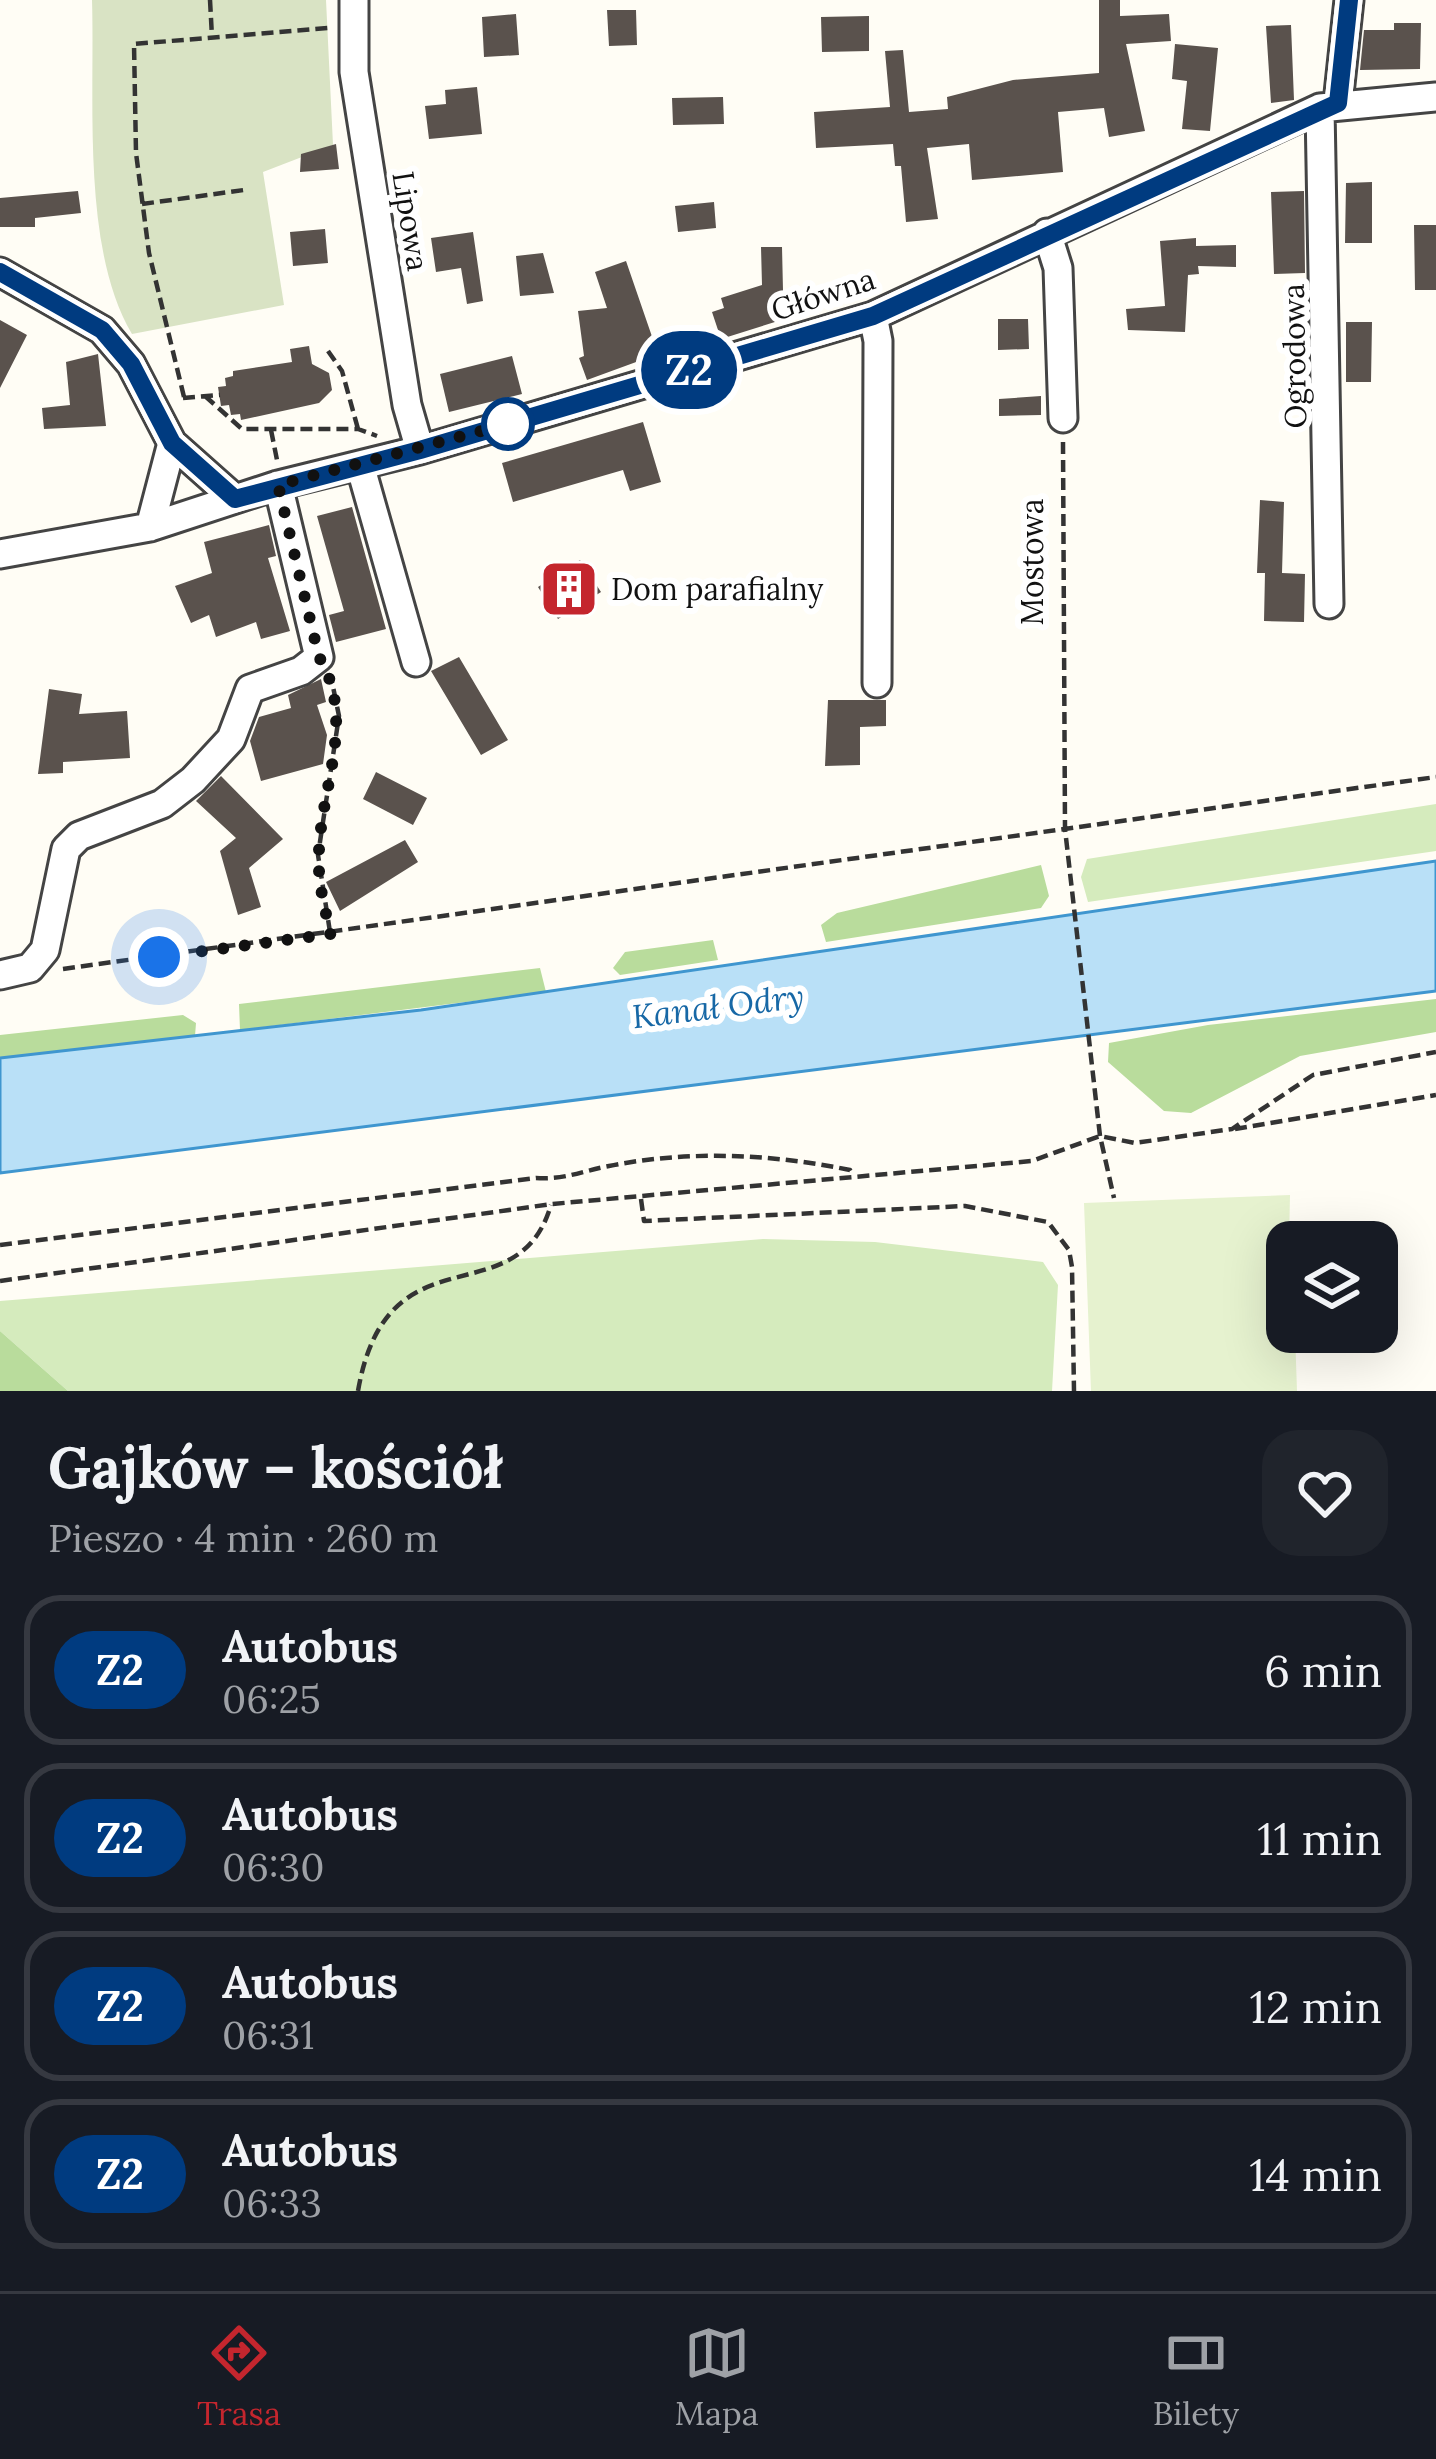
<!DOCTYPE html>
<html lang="pl">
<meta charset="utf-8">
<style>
:root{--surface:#171b24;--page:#20242c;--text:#f1f3f6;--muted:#9ea1a6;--line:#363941;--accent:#c4262e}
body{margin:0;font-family:Lora,serif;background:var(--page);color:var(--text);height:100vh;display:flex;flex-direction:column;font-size:45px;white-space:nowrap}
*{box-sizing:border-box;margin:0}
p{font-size:39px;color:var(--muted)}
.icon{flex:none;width:66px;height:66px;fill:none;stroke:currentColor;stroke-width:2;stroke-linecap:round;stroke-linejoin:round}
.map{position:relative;height:1391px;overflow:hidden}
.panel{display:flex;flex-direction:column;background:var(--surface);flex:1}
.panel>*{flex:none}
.badge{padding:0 24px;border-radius:39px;font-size:42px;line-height:78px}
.controls{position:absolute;left:1266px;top:1221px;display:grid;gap:24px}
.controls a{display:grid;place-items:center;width:132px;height:132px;border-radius:24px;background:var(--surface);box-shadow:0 12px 48px #0002;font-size:60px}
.you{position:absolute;width:60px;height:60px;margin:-30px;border:9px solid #fff;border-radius:50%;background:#1a73e8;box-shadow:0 0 0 18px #1a73e833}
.map>.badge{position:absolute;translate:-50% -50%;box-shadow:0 0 0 6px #fff}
.round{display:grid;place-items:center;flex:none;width:126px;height:126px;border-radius:36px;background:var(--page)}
.summary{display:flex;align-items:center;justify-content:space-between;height:204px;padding:0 48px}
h1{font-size:57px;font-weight:700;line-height:90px}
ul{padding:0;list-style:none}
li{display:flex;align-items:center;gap:36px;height:150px;margin:0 24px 18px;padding:0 24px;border:6px solid var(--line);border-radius:36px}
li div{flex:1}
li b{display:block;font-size:45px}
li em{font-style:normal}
li .badge{min-width:132px;font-weight:700;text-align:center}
.menu{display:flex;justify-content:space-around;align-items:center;height:168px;border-top:3px solid var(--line);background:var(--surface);font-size:33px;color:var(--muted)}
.menu a{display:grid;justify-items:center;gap:6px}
.menu .active{color:var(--accent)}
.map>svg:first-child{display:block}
</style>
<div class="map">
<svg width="1436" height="1391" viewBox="0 0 1436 1391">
<rect width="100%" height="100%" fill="#fffdf5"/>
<path fill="#d5ebbd" d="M 1436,804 L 1436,851 L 1088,902 L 1081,877 L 1087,859 Z
M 763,1239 L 875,1242 L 1043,1262 L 1058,1285 L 1052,1391 L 68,1391 L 0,1331 L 0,1301 Z"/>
<path fill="#b9dc9c" d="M 1041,865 L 1049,896 L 1041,908 L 826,942 L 821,925 L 837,913 Z
M 713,940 L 718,960 L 620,975 L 613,968 L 625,952 Z
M 540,968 L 546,992 L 240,1030 L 239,1004 Z
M 1436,999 L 1436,1032 L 1300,1056 L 1191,1113 L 1164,1111 L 1108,1062 L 1109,1043 L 1208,1025 Z
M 183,1015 L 196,1023 L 195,1036 L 0,1058 L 0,1035 Z
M 0,1331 L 68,1391 L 0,1391 Z"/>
<path fill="#d9e3c4" d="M 92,0 L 326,0 L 333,145 L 263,172 L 284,305 L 132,334 C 81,248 95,100 92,0 Z"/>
<path fill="#e6f2cf" d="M 1290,1195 L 1287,1332 L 1295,1332 L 1297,1391 L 1091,1391 L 1084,1203 Z"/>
<path fill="#b9e0f7" stroke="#3f96cf" stroke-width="3" d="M 1436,861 L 1436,991 L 0,1173 L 0,1058 L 421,1010 Z"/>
<path fill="#5a524d" d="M 1099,0 L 1120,0 L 1120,16 L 1169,14 L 1171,41 L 1126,44 L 1145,131 L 1109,137 L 1104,108 L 1058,112 L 1063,172 L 972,180 L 969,144 L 927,148 L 938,219 L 906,222 L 901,166 L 895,166 L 893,144 L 816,148 L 814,112 L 890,107 L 885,51 L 903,50 L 909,112 L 948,109 L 947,97 L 1013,80 L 1099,73 Z
M 607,10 L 636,10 L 637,45 L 609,46 Z
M 516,14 L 519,55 L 484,57 L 482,17 Z
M 869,16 L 869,51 L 822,52 L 821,17 Z
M 1394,23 L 1421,23 L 1420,69 L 1360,70 L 1364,30 L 1394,30 Z
M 1291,25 L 1294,100 L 1271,103 L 1266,26 Z
M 1175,44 L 1218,48 L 1210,131 L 1182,129 L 1187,81 L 1172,79 Z
M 477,87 L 482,134 L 429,139 L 425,106 L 446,104 L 445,90 Z
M 723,97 L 724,124 L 673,125 L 672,98 Z
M 336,144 L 339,169 L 300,172 L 301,154 Z
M 1372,182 L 1372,243 L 1345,243 L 1346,183 Z
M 78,191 L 81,213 L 35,218 L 35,227 L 0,227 L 0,198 Z
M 1304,191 L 1305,273 L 1274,274 L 1271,192 Z
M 714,202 L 716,228 L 678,232 L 675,206 Z
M 1414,225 L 1436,225 L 1436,290 L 1415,290 Z
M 325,229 L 328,263 L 293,266 L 290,232 Z
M 473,232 L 483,301 L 467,304 L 461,268 L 436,272 L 431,238 Z
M 1196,238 L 1196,246 L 1236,245 L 1236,267 L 1198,266 L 1199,274 L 1188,275 L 1185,332 L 1128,330 L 1126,309 L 1165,306 L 1160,241 Z
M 761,247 L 782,247 L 783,290 L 791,317 L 721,339 L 712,312 L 724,308 L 721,298 L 762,285 Z
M 543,253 L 554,293 L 520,296 L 516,256 Z
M 626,261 L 658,354 L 587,380 L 579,358 L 584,356 L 578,311 L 607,308 L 595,272 Z
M 998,319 L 1028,319 L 1029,349 L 998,350 Z
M 0,320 L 27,335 L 0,388 Z
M 1346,322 L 1372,322 L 1371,382 L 1346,382 Z
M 309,346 L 312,364 L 329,373 L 332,390 L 319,403 L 241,420 L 240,414 L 231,415 L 229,405 L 221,406 L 218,387 L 226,386 L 225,378 L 233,376 L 233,371 L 292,362 L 290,349 Z
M 98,354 L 106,426 L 44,429 L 42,408 L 70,405 L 66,362 Z
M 512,356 L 522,394 L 449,412 L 440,374 Z
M 1041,396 L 1041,415 L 999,416 L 999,399 Z
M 643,422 L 661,482 L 630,491 L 623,470 L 513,502 L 502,463 Z
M 1260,500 L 1284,502 L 1282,573 L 1305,574 L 1304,622 L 1264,621 L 1265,573 L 1274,573 L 1257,573 Z
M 352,507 L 386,629 L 336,642 L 329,615 L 344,611 L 317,516 Z
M 269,525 L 276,556 L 268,558 L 290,631 L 261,639 L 256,622 L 216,637 L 209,615 L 191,623 L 175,586 L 212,573 L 204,542 Z
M 580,560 L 601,592 L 558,619 L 538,587 Z
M 459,657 L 508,740 L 481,755 L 431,671 Z
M 321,679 L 326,702 L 317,705 L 327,735 L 323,764 L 261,781 L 250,741 L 259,717 L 291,708 L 288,695 Z
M 49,689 L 82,694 L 79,714 L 127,711 L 130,758 L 63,762 L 63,773 L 38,774 Z
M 828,700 L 886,700 L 886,726 L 860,727 L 860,765 L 825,766 Z
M 376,772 L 427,798 L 413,825 L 363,799 Z
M 221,776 L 283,839 L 249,868 L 261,907 L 238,915 L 220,851 L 236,838 L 196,801 Z
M 405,840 L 418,862 L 340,911 L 326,882 Z"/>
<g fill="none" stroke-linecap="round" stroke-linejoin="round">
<g stroke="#444" stroke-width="33">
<path id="minor" d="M 354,0 L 354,72 L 407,405 L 420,450
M 1338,103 L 1349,0
M 1320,108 L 1329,604
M 1047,233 L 1058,268 L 1063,418
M 0,272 L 102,330 L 131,364 L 172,443 L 235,499
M 873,316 L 878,341 L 877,683
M 360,465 L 416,662
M 150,527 L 172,443
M 0,554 L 150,527 L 278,485 L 420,450 L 873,316 L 1320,108 L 1436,97
M 0,975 L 30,968 L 45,950 L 66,849 L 79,836 L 162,804 L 193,780 L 231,739 L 250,689 L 301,671 L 319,657 L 278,485"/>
</g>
<path stroke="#333" stroke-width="4.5" stroke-dasharray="12 6" stroke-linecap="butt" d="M 210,0 L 212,37
M 142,204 L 244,190
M 328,351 L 342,371 L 358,429
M 205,396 L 242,429 L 358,429 L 377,436
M 184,397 L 149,253 L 136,153 L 134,44 L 328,28
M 183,398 L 220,395
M 271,430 L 277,460
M 1063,442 L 1065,829 L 1100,1136 L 1114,1198
M 330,932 L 318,855 L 339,716 L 331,677
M 63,969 L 1436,777
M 1235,1129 L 1436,1095
M 641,1199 L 644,1221 L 965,1206 L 1048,1222 L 1069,1250 L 1072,1267 L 1074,1391
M 0,1245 L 536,1178 C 564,1180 582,1171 609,1166 C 689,1150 771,1154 850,1170 L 853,1175
M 0,1281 L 552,1204 L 1032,1161 L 1100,1136 L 1135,1143 L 1232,1129 L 1313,1075 L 1436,1052
M 358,1391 C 387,1224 517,1320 551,1205"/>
<use href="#minor" stroke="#fff" stroke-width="27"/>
</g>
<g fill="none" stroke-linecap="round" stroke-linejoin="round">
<g stroke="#fff" stroke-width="27">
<path id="line" d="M 0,272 L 102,330 L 131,364 L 172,443 L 235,499 L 420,450 L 873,316 L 1338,103 L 1349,0"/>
</g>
<use href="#line" stroke="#003b80" stroke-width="18"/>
<path stroke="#111" stroke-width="12" stroke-dasharray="0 21.6" d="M 159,957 L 331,934 C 324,907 317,878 319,850 C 322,784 356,718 319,657 L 278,485 L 519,421 L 508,424"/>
</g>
<defs>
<g id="building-square" transform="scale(3)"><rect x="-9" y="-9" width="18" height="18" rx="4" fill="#c4262e" stroke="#fff"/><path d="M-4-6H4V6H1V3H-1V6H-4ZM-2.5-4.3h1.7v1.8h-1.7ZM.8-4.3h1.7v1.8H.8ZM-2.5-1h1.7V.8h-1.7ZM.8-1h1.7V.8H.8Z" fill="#fff"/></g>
</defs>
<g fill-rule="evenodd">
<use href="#building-square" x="569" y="589"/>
</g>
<circle fill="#fff" stroke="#003b80" stroke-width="6" cx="508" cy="424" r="24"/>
<g text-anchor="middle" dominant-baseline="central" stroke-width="12" stroke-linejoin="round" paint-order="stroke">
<g font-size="30" fill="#111" stroke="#fff">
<text transform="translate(411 221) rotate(81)">Lipowa</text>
<text transform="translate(823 294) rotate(-18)">Główna</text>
<text transform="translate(1294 356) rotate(-91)">Ogrodowa</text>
<text transform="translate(1032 562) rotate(-90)">Mostowa</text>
</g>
<g font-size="30" fill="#111" stroke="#fff" text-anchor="start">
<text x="611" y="589">Dom parafialny</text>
</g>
<g font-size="33" font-style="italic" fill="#1768a6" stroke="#fff">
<text transform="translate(718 1006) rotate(-7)">Kanał Odry</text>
</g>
</g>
</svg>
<div class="controls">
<a><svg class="icon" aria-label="layers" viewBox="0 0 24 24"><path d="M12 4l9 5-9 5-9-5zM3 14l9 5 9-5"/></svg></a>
</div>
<div class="you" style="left:159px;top:957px"></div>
<b class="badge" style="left:689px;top:370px;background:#003b80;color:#fff">Z2</b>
</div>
<section class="panel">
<div class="summary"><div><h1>Gajków – kościół</h1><p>Pieszo · 4 min · 260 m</p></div><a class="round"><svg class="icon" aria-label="heart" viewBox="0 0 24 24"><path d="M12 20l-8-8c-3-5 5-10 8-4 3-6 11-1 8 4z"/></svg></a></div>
<ul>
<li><span class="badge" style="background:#003b80;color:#fff">Z2</span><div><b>Autobus</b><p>06:25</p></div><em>6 min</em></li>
<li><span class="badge" style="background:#003b80;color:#fff">Z2</span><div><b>Autobus</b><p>06:30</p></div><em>11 min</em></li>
<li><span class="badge" style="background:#003b80;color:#fff">Z2</span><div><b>Autobus</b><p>06:31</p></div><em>12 min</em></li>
<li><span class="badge" style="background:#003b80;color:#fff">Z2</span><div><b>Autobus</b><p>06:33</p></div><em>14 min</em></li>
</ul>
</section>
<nav class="menu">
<a class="active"><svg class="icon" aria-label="directions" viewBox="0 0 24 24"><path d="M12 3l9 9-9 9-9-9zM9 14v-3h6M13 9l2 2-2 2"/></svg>Trasa</a>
<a><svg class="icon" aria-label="map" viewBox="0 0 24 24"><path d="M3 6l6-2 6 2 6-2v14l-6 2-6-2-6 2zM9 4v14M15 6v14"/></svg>Mapa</a>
<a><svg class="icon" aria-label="tickets" viewBox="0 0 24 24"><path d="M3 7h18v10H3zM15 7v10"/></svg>Bilety</a>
</nav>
